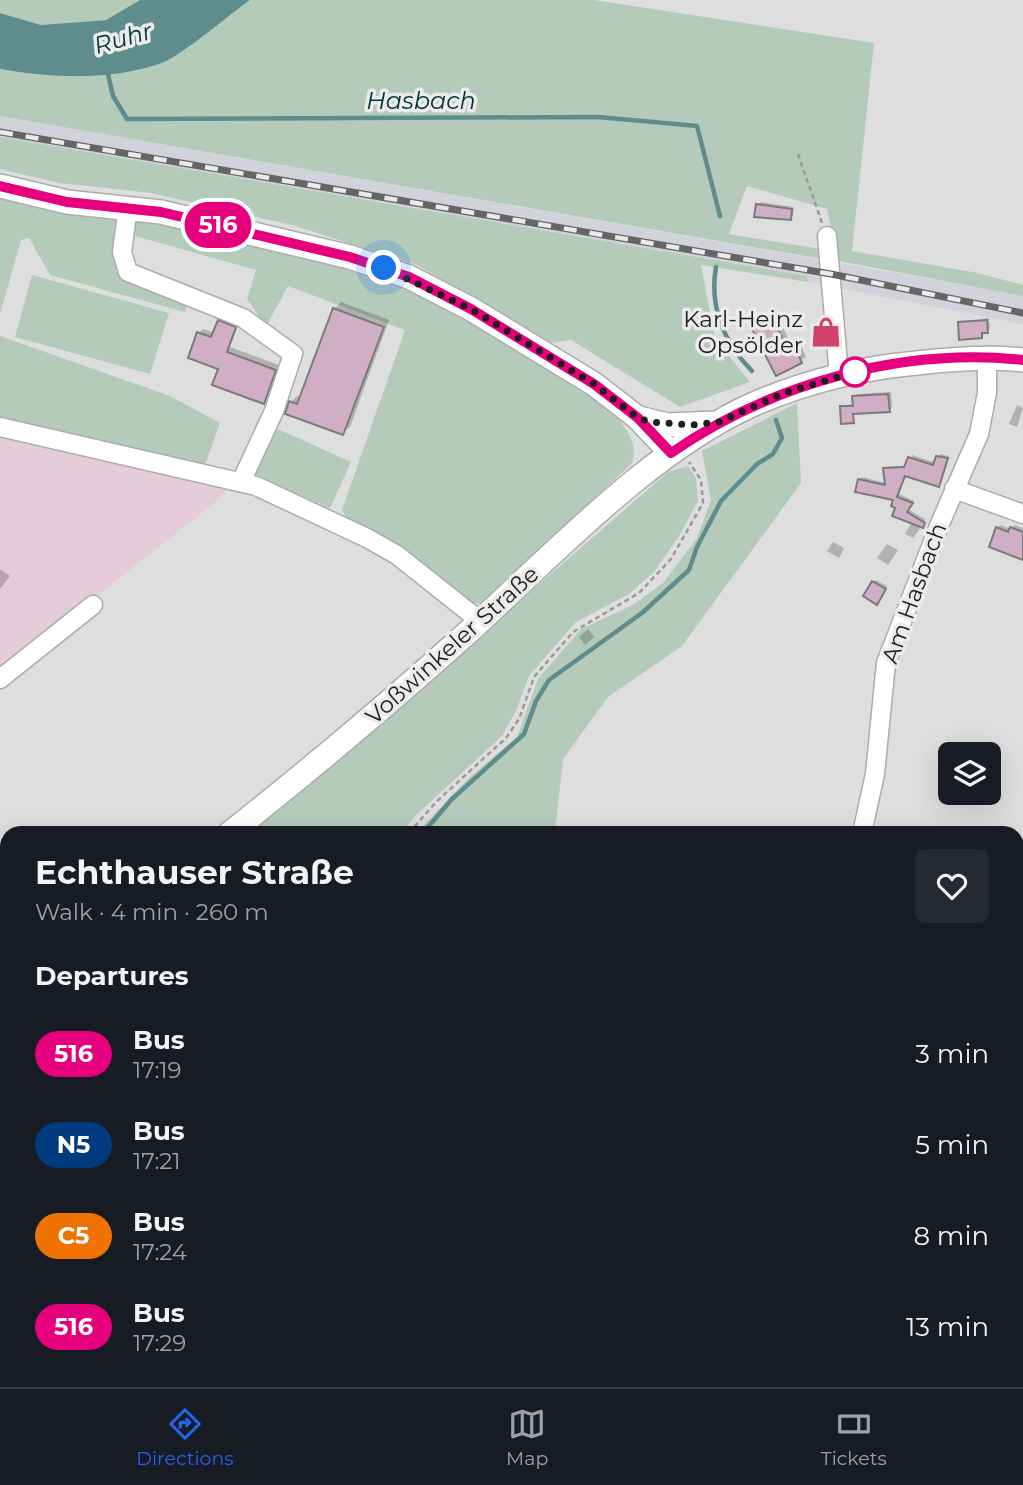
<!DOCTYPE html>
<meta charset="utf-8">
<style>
:root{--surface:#171b24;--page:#242831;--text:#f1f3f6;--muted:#9ea1a6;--line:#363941;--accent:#2563eb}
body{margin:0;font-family:Montserrat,sans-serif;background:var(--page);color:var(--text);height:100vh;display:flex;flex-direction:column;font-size:26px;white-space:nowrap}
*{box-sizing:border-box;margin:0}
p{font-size:23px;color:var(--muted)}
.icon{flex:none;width:38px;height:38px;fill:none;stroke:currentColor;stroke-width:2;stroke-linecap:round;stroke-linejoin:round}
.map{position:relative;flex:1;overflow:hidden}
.panel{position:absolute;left:0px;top:826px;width:1024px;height:562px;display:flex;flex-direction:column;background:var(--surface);border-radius:21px 21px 0 0;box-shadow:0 7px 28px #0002}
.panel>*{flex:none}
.badge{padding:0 14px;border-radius:23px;font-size:24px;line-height:46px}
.buttons{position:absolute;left:938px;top:742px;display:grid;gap:14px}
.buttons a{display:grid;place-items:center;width:63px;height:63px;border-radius:10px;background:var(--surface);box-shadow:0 7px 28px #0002;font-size:35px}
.you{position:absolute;width:35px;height:35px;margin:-18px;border:5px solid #fff;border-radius:50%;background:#1a73e8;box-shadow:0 0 0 10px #1a73e833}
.map>.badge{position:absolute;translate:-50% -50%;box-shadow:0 0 0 4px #fff}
h2{padding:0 35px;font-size:26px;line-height:63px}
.round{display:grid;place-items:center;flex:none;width:74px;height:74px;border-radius:10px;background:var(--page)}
.headline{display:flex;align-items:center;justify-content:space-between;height:119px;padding:0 35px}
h1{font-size:33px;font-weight:700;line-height:52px}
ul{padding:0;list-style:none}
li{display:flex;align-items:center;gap:21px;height:91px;padding:0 35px}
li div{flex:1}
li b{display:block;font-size:26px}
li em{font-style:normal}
li .badge{min-width:77px;font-weight:700;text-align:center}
.tabs{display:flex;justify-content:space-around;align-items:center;height:98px;border-top:2px solid var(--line);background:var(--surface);font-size:19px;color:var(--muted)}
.tabs a{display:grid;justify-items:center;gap:4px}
.tabs .active{color:var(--accent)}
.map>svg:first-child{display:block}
</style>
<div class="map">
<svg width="1023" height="1387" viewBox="0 0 1023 1387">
<rect width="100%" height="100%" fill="#dededf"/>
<path fill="#e4cdd9" d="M 0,435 L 228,486 L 224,495 L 0,673 Z"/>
<path fill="#d2d2db" d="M 0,116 L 1016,294 L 1023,296 L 1023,324 L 808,282 L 807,276 L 0,137 Z"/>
<path fill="#b4cbba" d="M 0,0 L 140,0 L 106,20 L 41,25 L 0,13 Z
M 250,0 L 594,0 L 874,43 L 852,251 L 978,273 L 1023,285 L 1023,296 L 839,261 L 827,209 L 747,186 L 729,234 L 821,249 L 822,259 L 0,116 L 0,69 C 52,78 111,81 162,63 C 181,56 230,14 250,0 Z
M 0,137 L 807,276 L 808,282 L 701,265 L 715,339 L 750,382 L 680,407 L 571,340 L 550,343 L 417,265 L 292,225 L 151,193 L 59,183 L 0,169 Z
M 0,195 L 111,212 L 121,222 L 116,272 L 188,298 L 185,312 L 50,275 L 29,238 L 21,240 L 0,314 Z
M 140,216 L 304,253 L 433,295 L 601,400 C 616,417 641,439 632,463 L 486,602 L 469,605 L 353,528 L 342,510 L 405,330 L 288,286 L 266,327 L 247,299 L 256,270 L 128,234 L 130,223 Z
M 32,275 L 169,313 L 150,374 L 15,337 Z
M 0,336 L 170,396 L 220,423 L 204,468 L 0,423 Z
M 797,403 L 801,483 L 682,646 L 608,697 L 563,759 L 555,833 L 416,833 L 471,776 L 517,737 L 538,679 L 581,629 L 633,605 L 663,583 L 697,538 L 711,500 L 702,451 Z
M 280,430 L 351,462 L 330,508 L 258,477 L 254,472 L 273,432 Z
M 688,466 L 696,478 L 698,501 L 679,536 L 654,572 L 629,594 L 576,622 L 529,676 L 516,711 L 502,736 L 415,816 L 402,833 L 242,833 L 361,739 L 668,472 Z
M 7,1017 L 7,1198 L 0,1206 L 0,1023 Z
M 7,1212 L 7,1381 L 247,1381 L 223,1387 L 0,1387 L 0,1220 Z
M 1017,1245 L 1023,1249 L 1023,1343 L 1017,1361 Z
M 368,1381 L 455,1381 L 468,1387 L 372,1387 Z"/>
<path fill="#5f8c8d" d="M 140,0 L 250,0 C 230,14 181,56 162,63 C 111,81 52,78 0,69 L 0,13 L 41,25 L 106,20 Z"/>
<path fill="#0003" d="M 761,202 L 794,207 L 793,215 L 790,218 L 758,205 Z
M 341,302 L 389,320 L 350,427 L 343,433 L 291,402 L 297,396 L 301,397 L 334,309 Z
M 778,316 L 791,345 L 799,341 L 806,357 L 777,373 L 754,329 Z
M 224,317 L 239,323 L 230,347 L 279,365 L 264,402 L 220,368 L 199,333 L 203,329 L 215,333 Z
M 989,318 L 990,328 L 981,337 L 960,323 Z
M 891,392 L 892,407 L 889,410 L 855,412 L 853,421 L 842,407 L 854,403 L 857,394 Z
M 1017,405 L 1023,408 L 1017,427 L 1009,424 Z
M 940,454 L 949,456 L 939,485 L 906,474 L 899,494 L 914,501 L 908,509 L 926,520 L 913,538 L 905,534 L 912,522 L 897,507 L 895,499 L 860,480 L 862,477 L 886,483 L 887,467 L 907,466 L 912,455 L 936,463 Z
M 1000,525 L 1011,529 L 1014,525 L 1023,528 L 1023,558 L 998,528 Z
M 833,542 L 844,548 L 839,558 L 827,551 Z
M 887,544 L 898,550 L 888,565 L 877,558 Z
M 0,569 L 10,576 L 0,589 Z
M 876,580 L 887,586 L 880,600 L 873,582 Z
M 588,629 L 594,637 L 585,645 L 579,637 Z"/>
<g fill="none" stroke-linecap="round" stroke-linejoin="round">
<path stroke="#5f8c8d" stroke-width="4.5" d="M 107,70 L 113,96 L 127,119 L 598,117 L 697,126 L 720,216
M 716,267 C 709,307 724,343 752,371
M 423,833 L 452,799 L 524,734 L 536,701 L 549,680 L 642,613 L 689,570 L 697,547 L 721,501 L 757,464 L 773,454 L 782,438 L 776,420
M 43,1387 L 52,1381"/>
</g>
<path fill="#d0aec5" stroke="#7b7a7b" stroke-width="2" d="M 756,204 L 792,209 L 791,220 L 754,217 Z
M 333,308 L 384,327 L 343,435 L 285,414 L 289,401 L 297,404 Z
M 773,319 L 787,348 L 794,344 L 802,363 L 776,376 L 752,329 Z
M 218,320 L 236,327 L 227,352 L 276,370 L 264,404 L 212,385 L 218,369 L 188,358 L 197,332 L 211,337 Z
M 987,320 L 988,333 L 982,333 L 982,338 L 959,340 L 958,322 Z
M 888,394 L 890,412 L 853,414 L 854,423 L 841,424 L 840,406 L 853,406 L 852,396 Z
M 936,456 L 948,458 L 939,487 L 905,476 L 897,497 L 913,503 L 907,512 L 925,523 L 923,528 L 892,516 L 895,508 L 891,506 L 893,500 L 855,492 L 858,479 L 885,485 L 883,468 L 904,467 L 908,457 L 933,465 Z
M 996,527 L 1008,532 L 1010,527 L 1023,532 L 1023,560 L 989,547 Z
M 872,581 L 886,589 L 877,605 L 863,596 Z"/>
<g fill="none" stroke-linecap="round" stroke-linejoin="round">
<g stroke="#acacad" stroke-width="21">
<path id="minor" d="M 128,207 L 122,252 L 128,272 L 243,318 L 293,354 L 274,411 L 241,482
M 827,236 L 839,375
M 0,427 L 256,486 L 367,538 L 397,555 L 480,621
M 954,489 L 1023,514
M 0,679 L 93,605
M 862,833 L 875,774 L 886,663 L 939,526 L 979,434 L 987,393 L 987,359
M 1017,1231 L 1023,1237
M 593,1387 L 597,1381"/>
</g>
<g stroke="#acacad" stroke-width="26">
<path id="major" d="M 0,186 L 67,202 L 161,212 L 350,257 L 409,277 L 471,309 L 594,384 L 638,418 L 671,453
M 639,418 L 667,425 L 715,423
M 230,833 C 311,769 388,704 465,635 C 549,559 650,450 754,404 C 805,382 861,368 917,363 C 952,359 988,356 1023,360
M 0,1011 L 7,1006"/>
</g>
<path stroke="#9a9a9a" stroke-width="2.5" stroke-dasharray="5 3.5" stroke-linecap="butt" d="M 798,154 L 822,223
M 409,833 L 436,802 L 506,738 L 519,719 L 534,677 L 573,632 L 639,593 L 671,559 L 703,503 L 701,480 L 689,462
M 0,1213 L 7,1205"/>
<use href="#minor" stroke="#fff" stroke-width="18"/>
<use href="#major" stroke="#fff" stroke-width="23"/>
<g stroke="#656565" stroke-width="7">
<path id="rail" d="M 0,132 L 831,274 L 1023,313"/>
</g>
<use href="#rail" stroke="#ebebec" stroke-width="4.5" stroke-dasharray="13" stroke-linecap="butt"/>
</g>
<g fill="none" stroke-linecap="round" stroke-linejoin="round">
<g stroke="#fff" stroke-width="16">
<path id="line" d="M 0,186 L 67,202 L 161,212 L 350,257 L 409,277 L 471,309 L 594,384 L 638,418 L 671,453 C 771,384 901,347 1023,360"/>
</g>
<use href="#line" stroke="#e6007e" stroke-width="10"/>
<path stroke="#1e1e1e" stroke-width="7" stroke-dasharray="0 12.6" d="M 384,268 L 471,309 L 594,384 L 638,418 L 651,422 L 692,425 L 719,422 L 784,393 L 855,372"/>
</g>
<defs>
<g id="shop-bare" transform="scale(2.415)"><path d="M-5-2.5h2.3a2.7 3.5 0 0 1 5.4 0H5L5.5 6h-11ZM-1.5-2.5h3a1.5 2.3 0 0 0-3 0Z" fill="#d14269" stroke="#ebebec" stroke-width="2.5" paint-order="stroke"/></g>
</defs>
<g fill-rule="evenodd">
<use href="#shop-bare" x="826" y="332"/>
</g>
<circle fill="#fff" stroke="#e6007e" stroke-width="3.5" cx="855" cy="372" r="14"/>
<g text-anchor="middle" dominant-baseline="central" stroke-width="7" stroke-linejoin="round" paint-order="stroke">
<g font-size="23" fill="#1e1e1e" stroke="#ebebec" text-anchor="end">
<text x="803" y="319">Karl-Heinz<tspan x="803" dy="26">Opsölder</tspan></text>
</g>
<g font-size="23" fill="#1e1e1e" stroke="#ebebec">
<text transform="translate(914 593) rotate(-70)">Am Hasbach</text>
<text transform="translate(452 645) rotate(-42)">Voßwinkeler Straße</text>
</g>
<g font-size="24" font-style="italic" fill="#023233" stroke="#ebebec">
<text transform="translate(123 38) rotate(-16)">Ruhr</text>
<text x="421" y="100">Hasbach</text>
</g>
</g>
</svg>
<div class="buttons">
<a><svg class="icon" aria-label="layers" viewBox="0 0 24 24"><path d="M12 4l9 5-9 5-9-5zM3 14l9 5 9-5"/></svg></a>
</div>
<div class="you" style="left:384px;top:268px"></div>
<b class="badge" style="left:218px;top:225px;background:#e6007e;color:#fff">516</b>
<section class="panel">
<div class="headline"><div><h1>Echthauser Straße</h1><p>Walk · 4 min · 260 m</p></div><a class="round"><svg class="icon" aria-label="heart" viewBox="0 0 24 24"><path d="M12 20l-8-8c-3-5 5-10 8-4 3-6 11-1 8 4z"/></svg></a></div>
<h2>Departures</h2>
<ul>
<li><span class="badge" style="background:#e6007e;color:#fff">516</span><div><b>Bus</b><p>17:19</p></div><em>3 min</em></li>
<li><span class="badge" style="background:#003b80;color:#fff">N5</span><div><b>Bus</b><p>17:21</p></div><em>5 min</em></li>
<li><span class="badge" style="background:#f07200;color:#fff">C5</span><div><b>Bus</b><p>17:24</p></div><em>8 min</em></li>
<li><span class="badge" style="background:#e6007e;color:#fff">516</span><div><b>Bus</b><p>17:29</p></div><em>13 min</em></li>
</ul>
</section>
</div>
<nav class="tabs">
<a class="active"><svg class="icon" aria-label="directions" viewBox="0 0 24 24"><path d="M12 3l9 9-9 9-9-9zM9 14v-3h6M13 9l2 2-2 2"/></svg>Directions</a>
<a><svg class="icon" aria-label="map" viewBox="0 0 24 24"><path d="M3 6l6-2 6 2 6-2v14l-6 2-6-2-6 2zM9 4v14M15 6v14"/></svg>Map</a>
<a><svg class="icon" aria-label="tickets" viewBox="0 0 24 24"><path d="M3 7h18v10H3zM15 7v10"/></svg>Tickets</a>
</nav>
